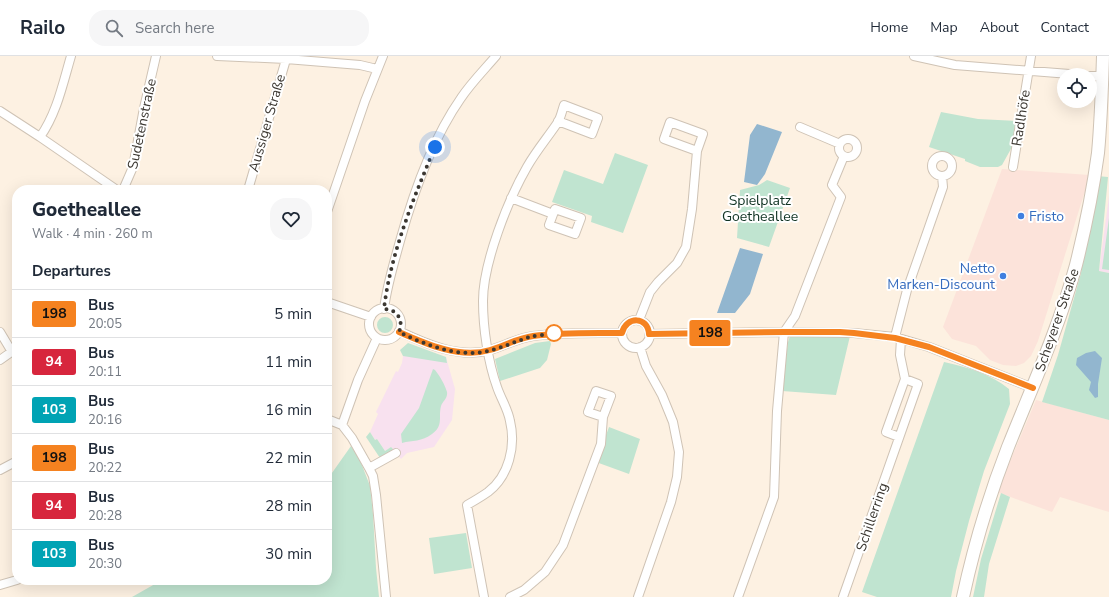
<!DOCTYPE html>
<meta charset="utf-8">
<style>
:root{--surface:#fff;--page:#f6f6f7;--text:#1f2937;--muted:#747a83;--line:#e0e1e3}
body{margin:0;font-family:"Nunito Sans",sans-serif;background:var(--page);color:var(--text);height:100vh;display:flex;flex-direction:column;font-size:15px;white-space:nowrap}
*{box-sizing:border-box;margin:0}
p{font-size:13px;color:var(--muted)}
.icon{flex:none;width:22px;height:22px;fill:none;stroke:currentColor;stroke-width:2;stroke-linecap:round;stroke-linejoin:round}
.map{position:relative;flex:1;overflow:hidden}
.drawer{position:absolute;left:12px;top:129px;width:320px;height:400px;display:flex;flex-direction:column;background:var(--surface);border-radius:16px;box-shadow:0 4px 16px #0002}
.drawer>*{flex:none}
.badge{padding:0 8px;border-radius:3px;font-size:14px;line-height:26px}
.controls{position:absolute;left:1057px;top:12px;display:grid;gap:8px}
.controls a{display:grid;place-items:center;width:40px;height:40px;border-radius:50%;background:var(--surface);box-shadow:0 4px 16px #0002;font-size:20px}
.you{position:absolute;width:20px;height:20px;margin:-10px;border:3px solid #fff;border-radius:50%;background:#1a73e8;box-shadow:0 0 0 6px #1a73e833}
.map>.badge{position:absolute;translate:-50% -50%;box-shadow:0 0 0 2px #fff}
h2{padding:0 20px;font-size:15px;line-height:36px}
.round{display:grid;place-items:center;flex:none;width:42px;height:42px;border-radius:16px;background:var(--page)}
.headline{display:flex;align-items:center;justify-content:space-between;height:68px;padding:0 20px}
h1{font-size:19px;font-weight:800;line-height:30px}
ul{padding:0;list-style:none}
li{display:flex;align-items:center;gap:12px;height:48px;padding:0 20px;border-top:1px solid var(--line)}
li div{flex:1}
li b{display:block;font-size:15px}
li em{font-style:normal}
li .badge{min-width:44px;font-weight:700;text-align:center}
header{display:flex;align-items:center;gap:24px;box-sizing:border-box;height:56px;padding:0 20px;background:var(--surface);border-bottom:1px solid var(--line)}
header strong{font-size:19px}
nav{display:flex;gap:22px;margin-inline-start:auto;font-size:14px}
.search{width:280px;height:36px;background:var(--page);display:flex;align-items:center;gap:10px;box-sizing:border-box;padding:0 14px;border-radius:16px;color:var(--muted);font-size:15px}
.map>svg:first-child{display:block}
</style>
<header>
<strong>Railo</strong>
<div class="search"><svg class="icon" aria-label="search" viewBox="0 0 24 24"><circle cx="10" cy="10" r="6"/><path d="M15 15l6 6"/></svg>Search here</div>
<nav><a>Home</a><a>Map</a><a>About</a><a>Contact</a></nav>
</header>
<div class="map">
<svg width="1109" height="541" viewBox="0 0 1109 541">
<rect width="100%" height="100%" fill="#fdf1e2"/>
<path fill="#fce3da" d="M 1002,113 L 1090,119 L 1038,285 L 1031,300 L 1024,307 L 1016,310 L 1003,309 L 990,304 L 976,290 L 952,283 L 943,271 Z
M 1036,344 L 1109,364 L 1109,456 L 1060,441 L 1052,456 L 997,436 Z"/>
<path fill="#f8e1ef" d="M 1109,140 L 1109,217 L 1099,215 Z
M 406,295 L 446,301 L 455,333 L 452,364 L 434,391 L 407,397 L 401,403 L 391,391 L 385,395 L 377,383 L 375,384 L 370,376 L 378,358 L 376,356 L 396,315 L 398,316 L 402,307 L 403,300 Z"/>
<path fill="#c0e4d0" d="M 941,56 L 978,63 L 1018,65 L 1012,91 L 1002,109 L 998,111 L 980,111 L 965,105 L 965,103 L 929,91 Z
M 615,97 L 648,109 L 623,177 L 591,166 L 592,160 L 552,146 L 564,114 L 603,128 Z
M 1097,120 L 1108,121 L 1099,215 L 1109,217 L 1109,364 L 1042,346 L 1058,299 L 1081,217 Z
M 767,124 L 790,132 L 769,191 L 737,182 L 740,134 L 759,129 Z
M 1109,162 L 1109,214 L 1102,213 Z
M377 269a8 8 0 1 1 16 0a8 8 0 1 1-16 0Z
M 826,279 L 850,280 L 836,339 L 782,335 L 788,286 L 790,280 Z
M 550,285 L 551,288 L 547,304 L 540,312 L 500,325 L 495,303 L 535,287 Z
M 408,287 L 446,301 L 447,307 L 403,300 L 400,294 Z
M 944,306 C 967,311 991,318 1009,333 L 1010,348 L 984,415 L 969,465 L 956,515 L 951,541 L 877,541 L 862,536 Z
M 433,313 L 435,314 C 440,320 445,329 447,336 C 448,342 443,345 441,350 C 438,361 444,369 432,378 C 422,386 412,384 402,387 L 401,378 L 419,352 Z
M 609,371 L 640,383 L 629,418 L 596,406 Z
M 370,376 L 375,384 L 377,383 L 385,395 L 391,391 L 394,394 L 380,402 L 366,381 Z
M 351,390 L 360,404 L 370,430 L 373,458 L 376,512 L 379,541 L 132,541 L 162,524 L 327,524 L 327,424 Z
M 1001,437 L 1010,441 L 989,508 L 984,541 L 973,541 L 981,503 Z
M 466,477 L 472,512 L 434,518 L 429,482 Z"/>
<path fill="#92b6cf" d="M 757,68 L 782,76 L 765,118 L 757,129 L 744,126 L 750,79 Z
M 740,192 L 763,198 L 750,238 L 735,257 L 717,257 Z
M 1095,295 L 1102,302 L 1098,328 L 1098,341 L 1095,342 L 1089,334 L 1091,326 L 1076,309 L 1077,302 L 1086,297 Z"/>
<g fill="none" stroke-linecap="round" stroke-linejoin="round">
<g stroke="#cfc3b5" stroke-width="10">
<path id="street" d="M 217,0 L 286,3 L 360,9 L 377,13
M 914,0 L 955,9 L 1082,19
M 1090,20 L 1103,20
M 0,55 L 40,81 L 117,134
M 800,71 L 840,88
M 40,81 C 57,57 63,27 71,0
M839 92a9 9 0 1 1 18 0a9 9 0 1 1-18 0Z
M932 110a10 10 0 1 1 20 0a10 10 0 1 1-20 0Z
M 1013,111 L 1031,0
M 123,134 L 133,111 L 144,52 L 156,0
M 248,134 L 287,0
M 511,142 L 553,158
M 555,153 L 581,162 L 575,178 L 549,169 Z
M 327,156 L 365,45 L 383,0
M 327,246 L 371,261
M369 268a16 16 0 1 1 32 0a16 16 0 1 1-32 0Z
M 384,253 C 387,229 394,207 400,185 C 413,138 433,82 461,42 C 471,27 484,14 496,0
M 639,264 L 650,236 L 658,226 L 677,207 L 686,191 L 692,153 L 697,95 L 703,78 L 670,66 L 664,83 L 697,95
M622 278a14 14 0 1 1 28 0a14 14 0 1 1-28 0Z
M 399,275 C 426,288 460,303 490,294 C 504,290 518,282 533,280 C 562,276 592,277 622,277
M 0,276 L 12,296
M 649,278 L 784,276 L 854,277 L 895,281 L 929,291 L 1033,332
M 895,281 L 907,234 L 943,131 L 942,120
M 0,304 L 17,292
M 327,363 L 342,369 L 352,382 L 369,412 L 373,420 L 376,439 L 386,541
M 342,369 L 358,324 L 377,282
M 899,381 L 886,376 L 905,323 L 900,299 L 901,283
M 369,412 L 396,397
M 0,414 L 17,405
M 0,529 L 17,524
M 484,541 L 467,449 C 474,445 481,441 488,436 C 509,420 516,390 510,365 C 508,353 501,343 497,331 C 488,306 483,272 483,245 C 483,207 508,144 527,111 C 536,95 548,81 558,66 C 561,61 562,55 564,49 L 598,62 L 592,78 L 558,65
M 510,541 L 524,534 L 545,516 L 563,489 L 601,388 L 603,361 L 611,340 L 596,335 L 588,356 L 603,361
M 638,541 L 671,446 L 677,421 L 679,396 L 673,366 L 662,339 L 646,310 L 640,291
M 738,541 L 774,441 L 777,355 L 784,276 L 795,260 L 841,141 L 832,129 L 844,100
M 843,541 L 918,328 L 905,323"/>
</g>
<g stroke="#cfc3b5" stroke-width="14">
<path id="secondary" d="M 963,541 C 974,490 989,440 1008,391 C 1032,331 1059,272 1076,209 C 1085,173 1093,134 1098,97 C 1101,65 1102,32 1103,0"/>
</g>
<use href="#street" stroke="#fff" stroke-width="8"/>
<use href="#secondary" stroke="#fff" stroke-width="12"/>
</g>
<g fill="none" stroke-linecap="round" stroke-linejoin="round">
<g stroke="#fff" stroke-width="9">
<path id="line" d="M 399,276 C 426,288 460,303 490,294 C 504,290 518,282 533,280 C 562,276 592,277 622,277 C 626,260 648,260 649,278 L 784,276 L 840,276 L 854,277 L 895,282 L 929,291 L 1033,332"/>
</g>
<use href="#line" stroke="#f58220" stroke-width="6"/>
<path stroke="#3b3731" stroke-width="4" stroke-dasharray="0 7.2" d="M 435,91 C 414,141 390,199 384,253 C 397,253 404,264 399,276 C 426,289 457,302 488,295 C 502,292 516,285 530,281 C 537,279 546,279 554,277"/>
</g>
<g fill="#3f7fe0" stroke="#fff" stroke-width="1.5">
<circle cx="1021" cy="160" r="4"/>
<circle cx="1003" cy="220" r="4"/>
</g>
<circle fill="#fff" stroke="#f58220" stroke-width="2" cx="554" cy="277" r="8"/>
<g text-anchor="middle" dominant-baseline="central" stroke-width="4" stroke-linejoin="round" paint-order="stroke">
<g font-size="14" fill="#3b3731" stroke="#fff">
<text transform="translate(1021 62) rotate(-81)">Radlhöfe</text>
<text transform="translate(267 67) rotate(-74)">Aussiger Straße</text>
<text transform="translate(142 68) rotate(-78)">Sudetenstraße</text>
<text transform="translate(1057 264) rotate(-71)">Scheyerer Straße</text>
<text transform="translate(872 461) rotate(-71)">Schillerring</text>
</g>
<g font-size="14" fill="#0f3222" stroke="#fff">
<text x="760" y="144">Spielplatz<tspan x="760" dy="16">Goetheallee</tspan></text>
</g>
<g font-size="14" fill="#366cbe" stroke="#fff" text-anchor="start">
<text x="1029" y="160">Fristo</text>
<text x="995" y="212" text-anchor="end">Netto<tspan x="995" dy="16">Marken-Discount</tspan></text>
</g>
</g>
</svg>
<div class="controls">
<a><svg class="icon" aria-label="locate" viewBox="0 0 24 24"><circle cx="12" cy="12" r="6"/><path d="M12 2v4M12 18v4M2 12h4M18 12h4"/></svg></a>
</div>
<div class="you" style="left:435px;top:91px"></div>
<b class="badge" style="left:710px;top:277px;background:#f58220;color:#111">198</b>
<section class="drawer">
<div class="headline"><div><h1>Goetheallee</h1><p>Walk · 4 min · 260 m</p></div><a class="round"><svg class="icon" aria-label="heart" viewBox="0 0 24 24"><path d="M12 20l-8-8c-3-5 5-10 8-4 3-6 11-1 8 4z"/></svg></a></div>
<h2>Departures</h2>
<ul>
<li><span class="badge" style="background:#f58220;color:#111">198</span><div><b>Bus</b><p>20:05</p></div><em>5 min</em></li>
<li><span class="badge" style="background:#d7263d;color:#fff">94</span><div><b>Bus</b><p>20:11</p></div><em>11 min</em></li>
<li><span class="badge" style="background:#00a3b4;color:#fff">103</span><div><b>Bus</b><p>20:16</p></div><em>16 min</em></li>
<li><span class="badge" style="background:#f58220;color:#111">198</span><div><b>Bus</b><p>20:22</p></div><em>22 min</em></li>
<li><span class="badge" style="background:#d7263d;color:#fff">94</span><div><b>Bus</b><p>20:28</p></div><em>28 min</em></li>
<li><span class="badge" style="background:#00a3b4;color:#fff">103</span><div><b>Bus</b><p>20:30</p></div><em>30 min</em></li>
</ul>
</section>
</div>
